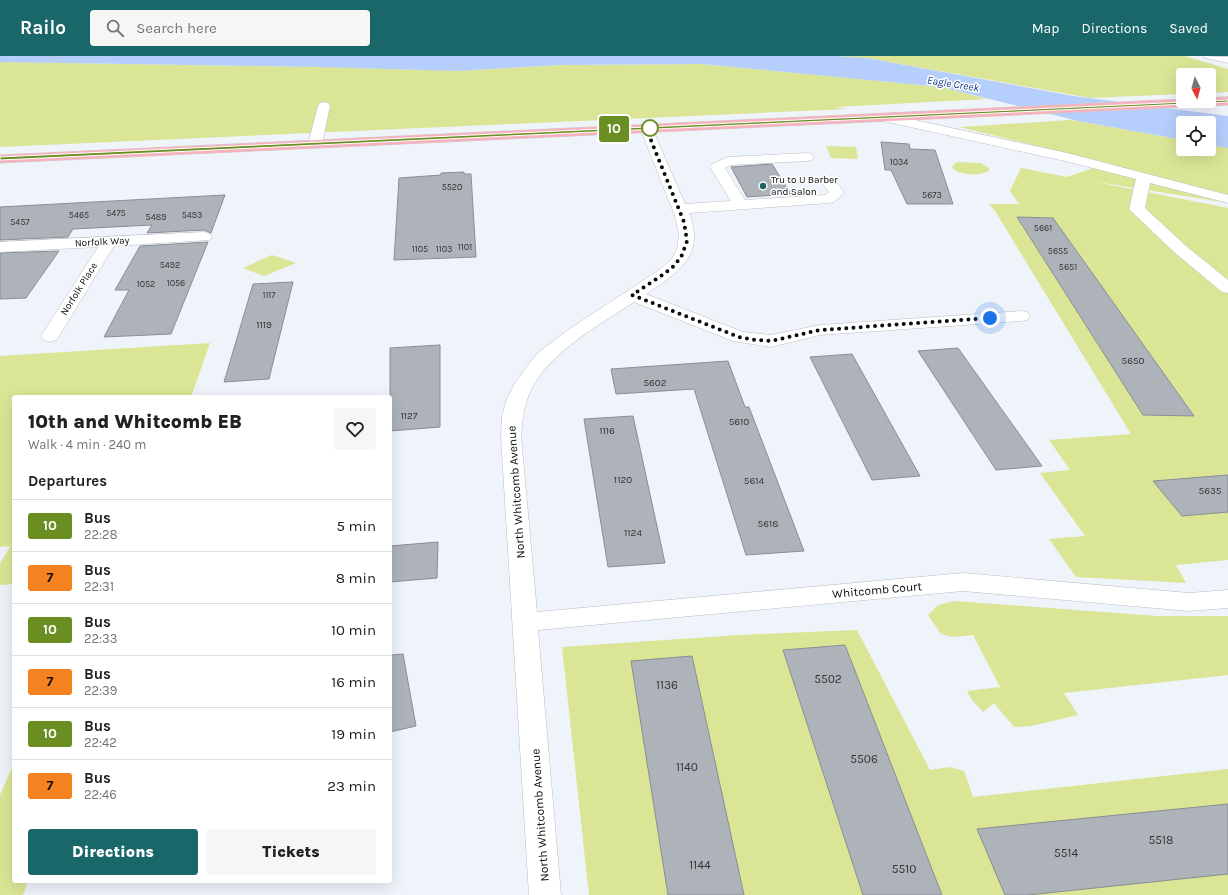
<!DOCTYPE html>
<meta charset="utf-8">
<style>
:root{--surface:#fff;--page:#f6f6f6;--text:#202124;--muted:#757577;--line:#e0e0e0;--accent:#1a676a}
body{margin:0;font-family:Karla,sans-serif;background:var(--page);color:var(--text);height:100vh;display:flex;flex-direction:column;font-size:15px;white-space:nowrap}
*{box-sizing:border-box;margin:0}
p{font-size:13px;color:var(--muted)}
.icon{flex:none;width:22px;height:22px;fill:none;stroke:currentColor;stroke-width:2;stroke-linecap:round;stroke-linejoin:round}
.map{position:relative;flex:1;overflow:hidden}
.sheet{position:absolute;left:12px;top:339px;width:380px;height:488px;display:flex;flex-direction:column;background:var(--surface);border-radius:4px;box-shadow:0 4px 16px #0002}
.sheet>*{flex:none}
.badge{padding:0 8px;border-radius:3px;font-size:14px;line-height:26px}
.needle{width:26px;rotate:174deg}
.tools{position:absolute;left:1176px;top:12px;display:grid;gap:8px}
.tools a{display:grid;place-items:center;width:40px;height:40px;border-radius:4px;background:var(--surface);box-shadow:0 4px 16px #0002;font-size:20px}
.you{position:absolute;width:20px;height:20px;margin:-10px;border:3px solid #fff;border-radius:50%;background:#1a73e8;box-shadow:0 0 0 6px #1a73e833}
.map>.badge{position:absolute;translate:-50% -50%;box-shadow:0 0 0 2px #fff}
h2{padding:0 16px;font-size:15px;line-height:36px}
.round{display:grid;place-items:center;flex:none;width:42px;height:42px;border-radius:4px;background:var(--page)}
.head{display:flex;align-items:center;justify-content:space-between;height:68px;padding:0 16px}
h1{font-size:19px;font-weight:800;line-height:30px}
.action{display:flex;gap:8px;margin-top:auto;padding:8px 16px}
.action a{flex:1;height:46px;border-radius:4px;background:var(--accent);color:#fff;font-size:16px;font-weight:800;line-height:46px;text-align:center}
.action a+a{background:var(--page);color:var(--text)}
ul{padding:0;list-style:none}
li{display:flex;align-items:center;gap:12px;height:52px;padding:0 16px;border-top:1px solid var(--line)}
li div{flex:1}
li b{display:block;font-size:15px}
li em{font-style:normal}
li .badge{min-width:44px;font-weight:700;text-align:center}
header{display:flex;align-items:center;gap:24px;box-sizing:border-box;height:56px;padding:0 20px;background:var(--accent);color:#fff}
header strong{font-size:19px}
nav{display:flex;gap:22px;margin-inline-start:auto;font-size:14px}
.search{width:280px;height:36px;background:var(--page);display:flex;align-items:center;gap:10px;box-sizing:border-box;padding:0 14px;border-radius:4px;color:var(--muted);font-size:15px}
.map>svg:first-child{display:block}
</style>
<header>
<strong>Railo</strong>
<div class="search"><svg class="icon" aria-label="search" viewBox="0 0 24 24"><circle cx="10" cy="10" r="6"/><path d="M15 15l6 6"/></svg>Search here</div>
<nav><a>Map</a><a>Directions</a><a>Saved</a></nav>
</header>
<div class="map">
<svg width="1228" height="839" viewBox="0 0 1228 839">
<rect width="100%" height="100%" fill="#eff3fa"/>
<path fill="#dae595" d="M 834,0 L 1185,0 L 1228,13 L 1228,36 L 1209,37 L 1209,19 L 1183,19 L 1183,38 L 1090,42 L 867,2 Z
M 0,6 L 327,11 L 457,15 L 560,9 L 701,8 L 942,31 L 987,43 L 836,51 L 847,53 L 0,91 Z
M 1071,64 L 1183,84 L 1183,93 L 1209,93 L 1209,89 L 1228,92 L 1228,147 L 1091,125 L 1228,152 L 1228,504 L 1176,509 L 1186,527 L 1076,521 L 1049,483 L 1085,480 L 1040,417 L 1070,414 L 1049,384 L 1131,378 L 995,155 L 989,148 L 1019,148 L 1010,135 L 1021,112 L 1067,121 L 1108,107 L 959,71 Z
M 826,90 L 856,91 L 858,103 L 831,102 Z
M 958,106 L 981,107 L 989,112 L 989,115 C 978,120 962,120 952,112 L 954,108 Z
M 272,199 L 296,207 L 264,220 L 243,212 Z
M 210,287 L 191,341 L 14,341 L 14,528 L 0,529 L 0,507 L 11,490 L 0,491 L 0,300 Z
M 954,545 L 1157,560 L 1228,560 L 1228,619 L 1064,637 L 1078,659 L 1031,670 L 1014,671 L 994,647 L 983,656 L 972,644 L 967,635 L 1000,631 L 973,579 L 953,581 L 941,578 L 928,559 L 938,549 Z
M 857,574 L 930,714 L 950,711 L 964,715 L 973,741 L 1228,713 L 1228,839 L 589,839 L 562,591 L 739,579 Z
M 14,707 L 14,825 L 28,825 L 23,839 L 0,839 L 0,739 Z"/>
<path fill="#b6cefb" d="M 0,0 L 834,0 L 867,2 L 1073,40 L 1228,60 L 1228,92 L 1209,89 L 1209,67 L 1183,67 L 1183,84 L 1078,65 L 941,31 L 701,8 L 560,9 L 457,15 L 318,11 L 0,6 Z"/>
<path fill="#aeb3b9" stroke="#898e94" d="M 881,86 L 909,88 L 910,93 L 935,94 L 953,148 L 907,148 L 891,114 L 885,114 Z
M 772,108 L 791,138 L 747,141 L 731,111 Z
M 464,116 L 464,118 L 471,118 L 476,201 L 394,204 L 399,122 L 441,119 L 441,117 Z
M 225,139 L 211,177 L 204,174 L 147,177 L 152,169 L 73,173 L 68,181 L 0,184 L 0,151 Z
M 1017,161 L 1053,162 L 1194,360 L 1143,359 Z
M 208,186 L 171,278 L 104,281 L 129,234 L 115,234 L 140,190 Z
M 59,195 L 26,242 L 0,243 L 0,197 Z
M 293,226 L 269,323 L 224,326 L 253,228 Z
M 440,289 L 440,371 L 390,375 L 390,292 Z
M 958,292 L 1042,410 L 996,414 L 918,295 Z
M 852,298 L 920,420 L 872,424 L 810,301 Z
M 728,305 L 745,351 L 749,351 L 804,495 L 746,499 L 694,333 L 616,338 L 611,313 Z
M 633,360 L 665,507 L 608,511 L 584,363 Z
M 1228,419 L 1228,456 L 1182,460 L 1153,425 Z
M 438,486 L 437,522 L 390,526 L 390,490 Z
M 845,589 L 942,839 L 863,839 L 783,594 Z
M 403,598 L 416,670 L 390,676 L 390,599 Z
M 692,600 L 744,839 L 668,839 L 631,605 Z
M 1228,748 L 1228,818 L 1028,839 L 1005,839 L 977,773 Z"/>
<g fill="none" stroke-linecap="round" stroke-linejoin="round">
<g stroke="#b9bec4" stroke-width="1">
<path id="minor" d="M 1203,0 L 1228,1 L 1228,7 L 1205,2 Z
M 324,46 L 328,47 L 330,50 L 322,88 L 320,91 L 310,91 L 308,88 L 318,50 L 320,47 Z
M 887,58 L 1067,97 L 1228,139 L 1228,147 L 1150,127 L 1145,152 L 1186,190 L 1228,224 L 1228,237 L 1222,236 L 1174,196 L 1132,156 L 1129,153 L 1136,123 L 1065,105 L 883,65 L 881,62 L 883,59 Z
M 646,68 L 651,69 L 652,72 L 685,148 L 731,145 L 710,111 L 712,108 L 728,101 L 807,97 L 812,98 L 814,101 L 812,104 L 807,105 L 731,109 L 725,112 L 745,144 L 825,139 L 829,136 L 822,127 L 824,124 C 835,121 839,129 844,137 L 834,146 L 829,147 L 689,157 C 706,200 678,216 646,238 L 743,276 L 771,279 L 820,269 L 1021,255 L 1027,256 L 1030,260 L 1027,264 L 1021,265 L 820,279 L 771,291 L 733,285 L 634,246 C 598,270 541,300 527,344 C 523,356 522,368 521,380 L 537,556 L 963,517 L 1189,537 L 1228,534 L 1228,552 L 1189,555 L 963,535 L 538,574 L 561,839 L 529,839 L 501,380 L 502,360 L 507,342 L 515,327 L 528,309 L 539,296 L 568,274 L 659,214 L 672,203 L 677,193 L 679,179 L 675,160 L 640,72 L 641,69 Z
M 204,176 L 210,178 L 212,181 L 210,184 L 114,190 L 59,280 L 56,284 L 50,286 L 44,284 L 41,280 L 98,191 L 0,196 L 0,186 Z"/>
</g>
<g stroke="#cececf" stroke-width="1">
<path id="major" d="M 1228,41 L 1228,49 L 0,107 L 0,99 L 1183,43 L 1183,45 L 1209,45 L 1209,42 Z"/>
</g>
<use href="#minor" fill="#fff" fill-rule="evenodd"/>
<use href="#major" fill="#f8b2be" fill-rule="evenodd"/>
</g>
<path fill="#6b8e23" stroke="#fff" d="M 1228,44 L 1228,46 L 0,104 L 0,101 Z"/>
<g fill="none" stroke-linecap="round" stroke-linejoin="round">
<path stroke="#0a0b0d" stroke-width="4" stroke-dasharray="0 7.2" d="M 650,72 L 652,72 L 646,72 L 684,166 L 687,185 L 682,199 L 675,209 L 664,218 L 632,239 L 739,281 L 756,284 L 771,285 L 820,274 L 990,262"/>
</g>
<circle fill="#fff" stroke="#6b8e23" stroke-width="2" cx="650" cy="72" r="8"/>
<circle fill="#1a676a" stroke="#fff" stroke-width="1.5" cx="763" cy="130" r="4"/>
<g text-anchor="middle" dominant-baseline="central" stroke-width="3" stroke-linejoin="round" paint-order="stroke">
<g font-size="9" fill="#333538">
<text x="899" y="106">1034</text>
<text x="452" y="131">5520</text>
<text x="932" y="139">5673</text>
<text x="116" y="157">5475</text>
<text x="79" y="159">5465</text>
<text x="192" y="159">5493</text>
<text x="156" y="161">5489</text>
<text x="20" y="166">5457</text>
<text x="1043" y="172">5661</text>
<text x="465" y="191">1101</text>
<text x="420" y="193">1105</text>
<text x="444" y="193">1103</text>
<text x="1058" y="195">5655</text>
<text x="170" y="209">5492</text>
<text x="1068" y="211">5651</text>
<text x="176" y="227">1056</text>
<text x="146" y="228">1052</text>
<text x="269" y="239">1117</text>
</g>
<g font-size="10" fill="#0a0b0d" stroke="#fff" text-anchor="start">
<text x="771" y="124">Tru to U Barber<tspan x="771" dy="12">and Salon</tspan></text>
</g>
<g font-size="10" fill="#0a0b0d" stroke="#fff">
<text transform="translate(102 186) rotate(-3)">Norfolk Way</text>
<text transform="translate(79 233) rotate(-58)">Norfolk Place</text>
</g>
<g font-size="10" fill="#333538">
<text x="264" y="269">1119</text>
<text x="1133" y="305">5650</text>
<text x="655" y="327">5602</text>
<text x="409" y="360">1127</text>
<text x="739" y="366">5610</text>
<text x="607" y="375">1116</text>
<text x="623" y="424">1120</text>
<text x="754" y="425">5614</text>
<text x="1210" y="435">5635</text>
<text x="768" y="468">5618</text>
<text x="633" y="477">1124</text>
</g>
<g font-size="11" font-style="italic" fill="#113788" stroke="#fff">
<text transform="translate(953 28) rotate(9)">Eagle Creek</text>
</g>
<g font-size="12" fill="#0a0b0d" stroke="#fff">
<text transform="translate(516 436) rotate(-94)">North Whitcomb Avenue</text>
<text transform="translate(877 534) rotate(-5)">Whitcomb Court</text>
<text transform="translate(540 759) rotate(-94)">North Whitcomb Avenue</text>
</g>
<g font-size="12" fill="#333538">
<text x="828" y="623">5502</text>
<text x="667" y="629">1136</text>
<text x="864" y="703">5506</text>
<text x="687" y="711">1140</text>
<text x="1161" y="784">5518</text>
<text x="1066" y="797">5514</text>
<text x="700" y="809">1144</text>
<text x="904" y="813">5510</text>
</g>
</g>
</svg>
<div class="tools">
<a><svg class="needle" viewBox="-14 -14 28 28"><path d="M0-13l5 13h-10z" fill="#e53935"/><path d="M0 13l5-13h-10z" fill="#757577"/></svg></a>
<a><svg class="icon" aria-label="locate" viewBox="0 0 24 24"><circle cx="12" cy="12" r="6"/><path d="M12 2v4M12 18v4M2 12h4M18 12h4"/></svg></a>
</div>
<div class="you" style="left:990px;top:262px"></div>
<b class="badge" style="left:614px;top:73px;background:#6b8e23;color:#fff">10</b>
<section class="sheet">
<div class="head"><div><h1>10th and Whitcomb EB</h1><p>Walk · 4 min · 240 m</p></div><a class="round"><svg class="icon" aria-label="heart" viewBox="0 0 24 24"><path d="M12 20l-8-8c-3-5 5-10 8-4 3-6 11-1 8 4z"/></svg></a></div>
<h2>Departures</h2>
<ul>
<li><span class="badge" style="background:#6b8e23;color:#fff">10</span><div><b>Bus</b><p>22:28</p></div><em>5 min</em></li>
<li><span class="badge" style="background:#f58220;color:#111">7</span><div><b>Bus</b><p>22:31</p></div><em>8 min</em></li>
<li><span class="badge" style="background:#6b8e23;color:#fff">10</span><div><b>Bus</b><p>22:33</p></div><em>10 min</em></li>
<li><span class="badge" style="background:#f58220;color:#111">7</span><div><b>Bus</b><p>22:39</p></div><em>16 min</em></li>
<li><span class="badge" style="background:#6b8e23;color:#fff">10</span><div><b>Bus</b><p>22:42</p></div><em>19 min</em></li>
<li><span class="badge" style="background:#f58220;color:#111">7</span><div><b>Bus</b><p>22:46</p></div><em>23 min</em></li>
</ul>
<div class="action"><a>Directions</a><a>Tickets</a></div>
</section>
</div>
